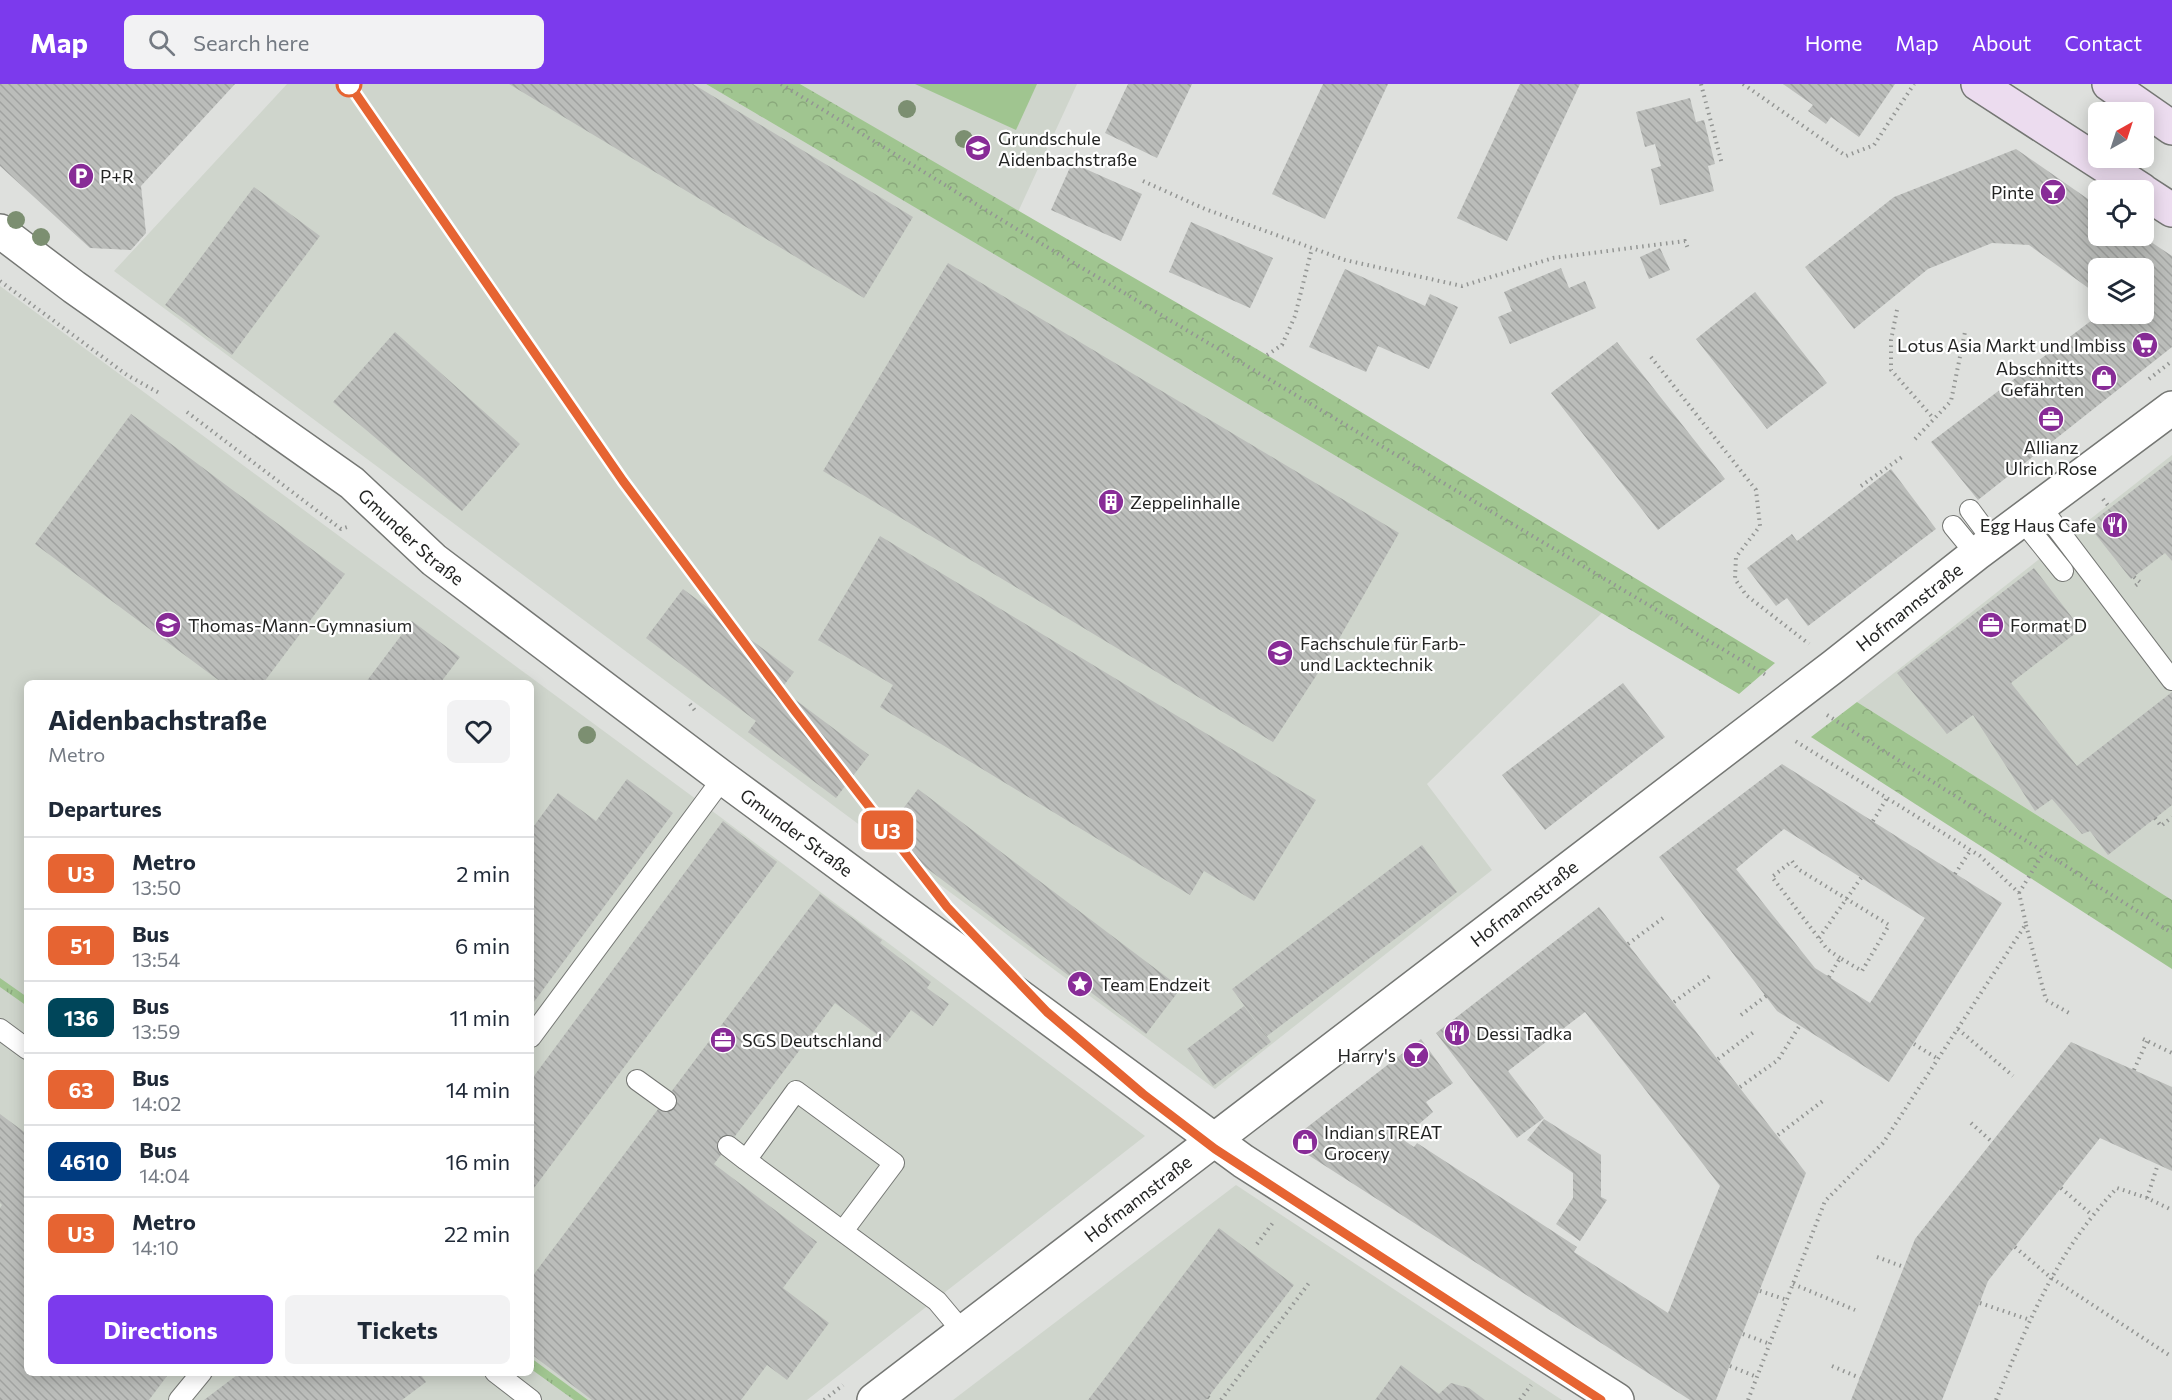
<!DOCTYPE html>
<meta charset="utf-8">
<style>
:root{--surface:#fff;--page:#f2f2f3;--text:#1f2937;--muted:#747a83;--line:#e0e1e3;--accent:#7c3aed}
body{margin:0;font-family:Commissioner,sans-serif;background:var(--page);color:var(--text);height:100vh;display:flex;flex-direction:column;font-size:22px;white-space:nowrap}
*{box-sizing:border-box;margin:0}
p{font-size:20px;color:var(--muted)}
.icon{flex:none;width:33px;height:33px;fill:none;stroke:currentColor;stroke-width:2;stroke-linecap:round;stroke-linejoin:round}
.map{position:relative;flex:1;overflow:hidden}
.sheet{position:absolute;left:24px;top:596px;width:510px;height:696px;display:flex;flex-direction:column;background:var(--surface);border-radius:9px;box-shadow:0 3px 15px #0003}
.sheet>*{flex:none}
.badge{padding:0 12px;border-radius:9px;font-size:21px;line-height:39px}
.needle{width:39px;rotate:39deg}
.buttons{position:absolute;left:2088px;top:18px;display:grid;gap:12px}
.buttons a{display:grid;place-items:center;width:66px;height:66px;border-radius:9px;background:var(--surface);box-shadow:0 3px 15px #0003;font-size:30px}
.map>.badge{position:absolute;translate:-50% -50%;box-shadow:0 0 0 3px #fff}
h2{padding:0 24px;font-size:22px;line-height:54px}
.round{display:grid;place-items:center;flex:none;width:63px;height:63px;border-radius:9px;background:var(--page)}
.summary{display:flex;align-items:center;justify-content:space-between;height:102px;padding:0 24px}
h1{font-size:28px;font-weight:700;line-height:45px}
.primary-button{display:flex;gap:12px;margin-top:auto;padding:12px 24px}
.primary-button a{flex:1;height:69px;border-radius:9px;background:var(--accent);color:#fff;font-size:24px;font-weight:700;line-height:69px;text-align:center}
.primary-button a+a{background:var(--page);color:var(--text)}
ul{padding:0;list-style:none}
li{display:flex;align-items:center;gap:18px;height:72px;padding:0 24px;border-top:2px solid var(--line)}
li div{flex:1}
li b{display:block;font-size:22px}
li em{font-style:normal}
li .badge{min-width:66px;font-weight:700;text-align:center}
header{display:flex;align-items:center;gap:36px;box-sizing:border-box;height:84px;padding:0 30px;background:var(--accent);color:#fff}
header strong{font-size:28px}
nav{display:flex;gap:33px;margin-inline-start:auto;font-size:21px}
.search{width:420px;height:54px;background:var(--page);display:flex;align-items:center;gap:15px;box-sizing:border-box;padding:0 21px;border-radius:9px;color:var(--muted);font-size:22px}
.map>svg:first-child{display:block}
</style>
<header>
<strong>Map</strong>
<div class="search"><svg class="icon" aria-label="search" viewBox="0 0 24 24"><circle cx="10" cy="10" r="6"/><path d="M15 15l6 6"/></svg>Search here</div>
<nav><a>Home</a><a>Map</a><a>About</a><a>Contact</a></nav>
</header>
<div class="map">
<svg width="2172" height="1316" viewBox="0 0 2172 1316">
<defs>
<pattern id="grass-tufts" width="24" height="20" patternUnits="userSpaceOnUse" patternTransform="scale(1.5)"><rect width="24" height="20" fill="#a0c590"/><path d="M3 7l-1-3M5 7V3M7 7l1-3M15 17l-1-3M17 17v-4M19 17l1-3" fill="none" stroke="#8aa97c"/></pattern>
<pattern id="park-crowns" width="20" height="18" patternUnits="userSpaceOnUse" patternTransform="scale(1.5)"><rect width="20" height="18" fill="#a0c590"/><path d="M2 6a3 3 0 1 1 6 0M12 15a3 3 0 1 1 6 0" fill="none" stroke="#8aa97c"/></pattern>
<pattern id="building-back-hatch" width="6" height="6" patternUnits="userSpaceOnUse" patternTransform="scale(1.5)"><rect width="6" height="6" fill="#bbbdba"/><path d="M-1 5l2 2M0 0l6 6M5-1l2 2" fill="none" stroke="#a0a2a0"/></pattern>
</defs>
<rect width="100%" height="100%" fill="#dee0dd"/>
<path fill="#cfd5cc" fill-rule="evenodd" d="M 287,0 L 706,0 L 1603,528 L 1427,700 L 1492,786 L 1215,1005 L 114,187 Z
M 800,0 L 1077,0 L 1018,128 Z
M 0,202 L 723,735 L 1145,1052 L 807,1316 L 0,1316 ZM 27,598 L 531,598 L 531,1288 L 27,1288 Z
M 2172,371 L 2172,816 L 1857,618 Z
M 1236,1101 L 1533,1297 L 1562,1316 L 953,1316 Z"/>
<path fill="url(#grass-tufts)" d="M 0,894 L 27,913 L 27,922 L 0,903 Z
M 531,1274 L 588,1316 L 574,1316 L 531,1285 Z"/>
<path fill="url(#park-crowns)" d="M 706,0 L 800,0 L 1267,271 L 1775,579 L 1739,610 Z
M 1857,618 L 2172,816 L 2172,885 L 1811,653 Z"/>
<path fill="#a0c590" d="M 915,0 L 1037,0 L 1016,46 Z"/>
<path fill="url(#building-back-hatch)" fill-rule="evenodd" d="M 0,0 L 235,0 L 141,102 L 146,149 L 131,166 L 90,164 L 0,82 Z
M 509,0 L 693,0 L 913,133 L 864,214 Z
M 1128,0 L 1192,0 L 1157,74 L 1105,49 Z
M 1323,0 L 1388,0 L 1325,135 L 1272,110 Z
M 1520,0 L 1580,0 L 1507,157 L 1457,134 Z
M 1783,0 L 1895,0 L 1859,53 L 1831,33 L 1826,40 L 1808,27 L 1813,21 Z
M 1690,14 L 1696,38 L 1704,36 L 1715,80 L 1708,82 L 1714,107 L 1660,121 L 1651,85 L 1661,82 L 1655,60 L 1645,63 L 1636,28 Z
M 2016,65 L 2098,122 L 2098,152 L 2142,152 L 2172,172 L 2172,263 L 1978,416 L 1931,358 L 2100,230 L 2144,230 L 2144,184 L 2098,184 L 2098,211 L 2029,161 L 1992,159 L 1928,185 L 1854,245 L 1805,183 L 1894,113 Z
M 1072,79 L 1142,110 L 1121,157 L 1051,126 Z
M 254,103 L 320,152 L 232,271 L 165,221 Z
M 1191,138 L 1273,174 L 1250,224 L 1169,188 Z
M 1660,164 L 1670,186 L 1649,195 L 1640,173 Z
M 948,179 L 1399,449 L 1331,569 L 1273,658 L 823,387 Z
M 1561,184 L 1569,204 L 1585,197 L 1596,224 L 1510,260 L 1498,233 L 1512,227 L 1504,208 Z
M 1345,185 L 1425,222 L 1430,210 L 1458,223 L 1429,285 L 1378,262 L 1366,288 L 1309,263 Z
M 1755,208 L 1827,299 L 1767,345 L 1696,255 Z
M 395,248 L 520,360 L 462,427 L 333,318 Z
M 1617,258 L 1725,395 L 1658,446 L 1551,309 Z
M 131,330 L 345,490 L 264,598 L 221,598 L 35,460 Z
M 2172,376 L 2172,477 L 2165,469 L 2131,495 L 2088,441 Z
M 1891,385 L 1936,445 L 1808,542 L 1787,514 L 1776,522 L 1747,484 L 1792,450 L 1797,457 Z
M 880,452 L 1316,716 L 1254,817 L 1204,787 L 1190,811 L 880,623 L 893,601 L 818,556 Z
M 2034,484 L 2081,545 L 2011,599 L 2077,682 L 2172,608 L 2172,721 L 2108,771 L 2090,747 L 2082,750 L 2052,715 L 2035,727 L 1973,631 L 1947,650 L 1897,589 Z
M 683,505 L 794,588 L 781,605 L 869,671 L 836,714 L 748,648 L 756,637 L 646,554 Z
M 412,537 L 460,573 L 441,598 L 366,598 Z
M 1623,599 L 1665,653 L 1545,746 L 1502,691 Z
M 1782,680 L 2002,819 L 1889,998 L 1777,927 L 1659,773 ZM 1784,745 L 1925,834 L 1870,919 L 1815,884 L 1736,785 Z
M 627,695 L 673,729 L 531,922 L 531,746 L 558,709 L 596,737 Z
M 918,705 L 1181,904 L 1146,950 L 883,751 Z
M 723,737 L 777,778 L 531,1108 L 531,996 Z
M 1422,761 L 1457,808 L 1267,952 L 1232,905 Z
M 820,810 L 882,856 L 880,859 L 931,898 L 927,904 L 949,920 L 933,942 L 911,926 L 887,958 L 835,919 L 714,1080 L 817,1158 L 783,1204 L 829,1239 L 787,1296 L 767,1281 L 741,1316 L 592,1316 L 531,1270 L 531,1194 Z
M 1599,823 L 1806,1089 L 1716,1316 L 1690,1316 L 1302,1067 L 1301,1048 L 1421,955 L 1453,999 L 1426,1018 L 1433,1028 L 1412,1046 L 1401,1046 L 1397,1049 L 1399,1053 L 1414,1063 L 1417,1059 L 1577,1163 L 1574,1168 L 1668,1229 L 1720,1102 L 1585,928 L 1508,987 L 1544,1034 L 1517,1054 L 1436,949 Z
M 1244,922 L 1271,958 L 1213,1002 L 1187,965 Z
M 2071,958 L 2172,1003 L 2172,1087 L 2100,1054 L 1988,1197 L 1942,1316 L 1851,1316 L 1915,1155 Z
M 0,1030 L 27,1050 L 27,1288 L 170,1288 L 149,1316 L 0,1316 L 0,1124 L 2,1121 L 0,1119 Z
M 1544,1035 L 1601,1071 L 1601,1113 L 1607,1116 L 1580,1157 L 1556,1140 L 1573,1114 L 1573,1089 L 1527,1056 Z
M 1219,1144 L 1294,1201 L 1206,1316 L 1088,1316 Z
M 1401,1281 L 1439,1310 L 1451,1299 L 1469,1304 L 1485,1316 L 1375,1316 Z
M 241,1288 L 396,1288 L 400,1293 L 406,1288 L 419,1288 L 426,1298 L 402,1316 L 204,1316 Z"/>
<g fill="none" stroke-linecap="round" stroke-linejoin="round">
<g stroke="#757774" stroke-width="22">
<path id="service" d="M 2040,422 L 2172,596
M 1970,426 L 1993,457
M 2022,436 L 2063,487
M 1953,442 L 1976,470
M 0,945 L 27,965
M 531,953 L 723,694
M 637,996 L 666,1017
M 728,1062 L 746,1076
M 843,1147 L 894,1079 L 796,1007 L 746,1076 L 937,1217 L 963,1248
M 495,1288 L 531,1316
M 179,1316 L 202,1288"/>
</g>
<g stroke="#757774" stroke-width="36">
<g id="minor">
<path id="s1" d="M 0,147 L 74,203 L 352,399 L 434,476 L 723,694 L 1243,1077 L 1617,1316"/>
</g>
</g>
<g stroke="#757774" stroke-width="36">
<g id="tertiary">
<path id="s2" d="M 874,1316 L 1834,582 L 1976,470 L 2172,324"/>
</g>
</g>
<g stroke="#757774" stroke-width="36">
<path id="secondary" d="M 1978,0 L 2142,106
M 2109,0 L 2172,44
M 2144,108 L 2172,126"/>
</g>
<path stroke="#939593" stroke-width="4" stroke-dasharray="1.5 4.5" stroke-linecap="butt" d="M 781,0 L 1010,141 L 1766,591
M 1701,0 L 1722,80
M 1743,0 L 1846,72 L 1874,61 L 1914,0
M 1143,97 L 1205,125 L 1345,176 L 1462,202 L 1553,174 L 1685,157 L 1689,167
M 0,197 L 127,291 L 161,310
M 1897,226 L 1891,256 L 1891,286 L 1934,335
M 1267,271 L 1282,261 L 1295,232 L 1312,164
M 1651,273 L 1756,406 L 1760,442 L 1736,473 L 1735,495 L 1746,511 L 1809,560
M 2149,295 L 2172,277
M 187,328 L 341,445 L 350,442
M 1915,355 L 1951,317 L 1965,248
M 1861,402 L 1902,373
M 2103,415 L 2110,424
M 2134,493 L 2140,498 L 2135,502
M 690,620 L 696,628
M 1827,631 L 2172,849
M 2155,734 L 2161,742 L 2172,733
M 1873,737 L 1887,714
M 1955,790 L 1970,767
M 2019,809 L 2044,768
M 2026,841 L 2046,916 L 2069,929
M 1819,854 L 1861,794
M 1628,860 L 1663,834
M 1829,893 L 1840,874 L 1862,887 L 1889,841 L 1798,785 L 1792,777 L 1772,793 L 1827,865 L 1840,874
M 1674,918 L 1710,892
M 1741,931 L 1766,912
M 1958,945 L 2013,992
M 2143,955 L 2172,969
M 1914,960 L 1938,975
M 1718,975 L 1755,947
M 2134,986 L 2147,957
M 1740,1003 L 1778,976 L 1800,941
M 1971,1039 L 1992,1058
M 1778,1051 L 1824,1016
M 2061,1104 L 2092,1131
M 2147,1114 L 2158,1080
M 1257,1160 L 1275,1136
M 2015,1163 L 2050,1193 L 2172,1273
M 1877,1173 L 1904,1183
M 1793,1200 L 1855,1226
M 1760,1207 L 1787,1216
M 1980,1219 L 2030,1236
M 1743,1250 L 1770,1260
M 1730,1282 L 1757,1293
M 1832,1282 L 1860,1294
M 1208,1313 L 1212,1316
M 824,1316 L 843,1301
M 1221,1316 L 1309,1199
M 1520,1316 L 1531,1301
M 1748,1316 L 1825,1117 L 1883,1059 L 2026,840 L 2019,809 L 1980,772 L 1792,655
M 1996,1316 C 2029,1237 2056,1168 2117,1104 L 2147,1114 L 2172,1126"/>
<use href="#service" stroke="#fff" stroke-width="20"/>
<use href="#minor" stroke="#fff" stroke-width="33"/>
<use href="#tertiary" stroke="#fff" stroke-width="33"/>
<use href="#secondary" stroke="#ecdcef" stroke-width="33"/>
</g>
<g fill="#7c8f71">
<circle cx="907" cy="25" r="9"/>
<circle cx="964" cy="55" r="9"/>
<circle cx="16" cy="136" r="9"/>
<circle cx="41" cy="153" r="9"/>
<circle cx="587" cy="651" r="9"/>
</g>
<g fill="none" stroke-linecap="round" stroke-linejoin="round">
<g stroke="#fff" stroke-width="14">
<path id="line" d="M 349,0 L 623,397 L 795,627 L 947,823 L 1047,928 L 1143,1010 L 1215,1065 L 1601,1316"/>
</g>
<use href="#line" stroke="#e66432" stroke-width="9"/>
</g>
<defs>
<g id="school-disc" transform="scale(1.35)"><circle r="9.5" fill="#882c97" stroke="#fff"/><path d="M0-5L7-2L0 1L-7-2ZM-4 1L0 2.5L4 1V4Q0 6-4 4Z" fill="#fff"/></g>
<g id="parking-disc" transform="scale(1.35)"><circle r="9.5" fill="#882c97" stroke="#fff"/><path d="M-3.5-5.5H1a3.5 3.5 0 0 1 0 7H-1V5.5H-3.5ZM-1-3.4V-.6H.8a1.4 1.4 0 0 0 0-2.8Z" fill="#fff"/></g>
<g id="bar-disc" transform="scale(1.35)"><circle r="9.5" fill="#882c97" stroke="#fff"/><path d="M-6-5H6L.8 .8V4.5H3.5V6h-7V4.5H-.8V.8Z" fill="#fff"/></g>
<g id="supermarket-disc" transform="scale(1.35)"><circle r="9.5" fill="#882c97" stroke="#fff"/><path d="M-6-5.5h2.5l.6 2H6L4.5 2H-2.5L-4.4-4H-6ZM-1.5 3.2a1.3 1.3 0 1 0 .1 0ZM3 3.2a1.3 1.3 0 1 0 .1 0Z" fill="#fff"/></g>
<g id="shop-disc" transform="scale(1.35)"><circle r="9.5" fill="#882c97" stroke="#fff"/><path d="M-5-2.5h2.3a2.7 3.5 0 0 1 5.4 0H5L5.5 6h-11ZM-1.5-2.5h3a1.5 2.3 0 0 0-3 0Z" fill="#fff"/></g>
<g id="office-disc" transform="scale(1.35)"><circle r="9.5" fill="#882c97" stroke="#fff"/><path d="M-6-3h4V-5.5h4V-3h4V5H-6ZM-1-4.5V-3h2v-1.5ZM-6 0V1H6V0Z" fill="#fff"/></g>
<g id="building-disc" transform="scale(1.35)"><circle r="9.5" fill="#882c97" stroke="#fff"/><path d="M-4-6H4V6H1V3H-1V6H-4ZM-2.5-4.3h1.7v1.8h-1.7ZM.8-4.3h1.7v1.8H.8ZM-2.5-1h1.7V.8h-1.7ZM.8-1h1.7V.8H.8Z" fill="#fff"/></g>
<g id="restaurant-disc" transform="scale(1.35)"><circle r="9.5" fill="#882c97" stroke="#fff"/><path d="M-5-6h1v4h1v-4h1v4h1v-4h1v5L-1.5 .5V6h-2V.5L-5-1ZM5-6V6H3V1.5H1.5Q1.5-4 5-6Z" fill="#fff"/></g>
<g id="sight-disc" transform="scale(1.35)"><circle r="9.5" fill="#882c97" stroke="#fff"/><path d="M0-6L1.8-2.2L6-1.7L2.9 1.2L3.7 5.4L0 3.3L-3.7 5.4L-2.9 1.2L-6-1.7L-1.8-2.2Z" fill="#fff"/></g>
</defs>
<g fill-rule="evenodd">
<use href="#school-disc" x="978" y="64"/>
<use href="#parking-disc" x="81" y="92"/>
<use href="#bar-disc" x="2053" y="108"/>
<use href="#supermarket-disc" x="2145" y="261"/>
<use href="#shop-disc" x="2104" y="294"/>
<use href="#office-disc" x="2051" y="335"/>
<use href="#building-disc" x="1111" y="418"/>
<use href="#restaurant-disc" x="2115" y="441"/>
<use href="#school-disc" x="168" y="541"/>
<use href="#office-disc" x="1991" y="541"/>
<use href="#school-disc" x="1280" y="569"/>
<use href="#sight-disc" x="1080" y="900"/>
<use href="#restaurant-disc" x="1457" y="949"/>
<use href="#office-disc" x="723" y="956"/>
<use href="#bar-disc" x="1416" y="971"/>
<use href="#shop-disc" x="1305" y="1058"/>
</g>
<circle fill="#fff" stroke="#e66432" stroke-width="3" cx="349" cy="0" r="12"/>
<g text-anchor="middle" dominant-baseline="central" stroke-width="4.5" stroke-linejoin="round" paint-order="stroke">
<g font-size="18" fill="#232423" stroke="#fff" text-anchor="start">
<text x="998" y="54">Grundschule<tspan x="998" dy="21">Aidenbachstraße</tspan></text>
<text x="100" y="92">P+R</text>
<text x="2034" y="108" text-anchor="end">Pinte</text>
<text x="2126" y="261" text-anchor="end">Lotus Asia Markt und Imbiss</text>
<text x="2084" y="284" text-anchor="end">Abschnitts<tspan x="2084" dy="21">Gefährten</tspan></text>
<text x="2051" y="363" text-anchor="middle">Allianz<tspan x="2051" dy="21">Ulrich Rose</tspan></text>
<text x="1130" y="418">Zeppelinhalle</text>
<text x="2096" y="441" text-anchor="end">Egg Haus Cafe</text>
<text x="188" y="541">Thomas-Mann-Gymnasium</text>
<text x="2010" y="541">Format D</text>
<text x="1300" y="559">Fachschule für Farb-<tspan x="1300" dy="21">und Lacktechnik</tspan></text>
<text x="1100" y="900">Team Endzeit</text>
<text x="1476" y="949">Dessi Tadka</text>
<text x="742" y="956">SGS Deutschland</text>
<text x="1396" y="971" text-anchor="end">Harry's</text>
<text x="1324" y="1048">Indian sTREAT<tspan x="1324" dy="21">Grocery</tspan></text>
</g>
<g font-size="18" fill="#232423" stroke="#fff">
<text stroke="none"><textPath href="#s1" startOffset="513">Gmunder Straße</textPath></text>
<text stroke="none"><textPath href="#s2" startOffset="1304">Hofmannstraße</textPath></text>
<text stroke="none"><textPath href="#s1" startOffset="999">Gmunder Straße</textPath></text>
<text stroke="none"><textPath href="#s2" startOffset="818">Hofmannstraße</textPath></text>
<text stroke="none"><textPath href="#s2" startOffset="332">Hofmannstraße</textPath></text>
</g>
</g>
</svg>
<div class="buttons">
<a><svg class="needle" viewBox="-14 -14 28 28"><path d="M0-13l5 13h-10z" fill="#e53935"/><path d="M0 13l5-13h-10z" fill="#747a83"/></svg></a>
<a><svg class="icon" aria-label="locate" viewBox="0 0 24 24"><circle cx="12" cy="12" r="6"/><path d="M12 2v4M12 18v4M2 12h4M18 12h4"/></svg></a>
<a><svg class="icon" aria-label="layers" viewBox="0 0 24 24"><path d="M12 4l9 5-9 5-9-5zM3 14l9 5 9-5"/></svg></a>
</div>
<b class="badge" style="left:887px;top:746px;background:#e66432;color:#fff">U3</b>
<section class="sheet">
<div class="summary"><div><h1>Aidenbachstraße</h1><p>Metro</p></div><a class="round"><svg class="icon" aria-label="heart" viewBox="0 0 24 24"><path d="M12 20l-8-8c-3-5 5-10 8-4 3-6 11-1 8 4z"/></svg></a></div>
<h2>Departures</h2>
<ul>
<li><span class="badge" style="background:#e66432;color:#fff">U3</span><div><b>Metro</b><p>13:50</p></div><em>2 min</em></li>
<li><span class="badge" style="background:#e66432;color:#fff">51</span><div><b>Bus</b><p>13:54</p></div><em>6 min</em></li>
<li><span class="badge" style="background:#00465a;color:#fff">136</span><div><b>Bus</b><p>13:59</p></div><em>11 min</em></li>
<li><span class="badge" style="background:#e66432;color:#fff">63</span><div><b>Bus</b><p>14:02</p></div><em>14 min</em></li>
<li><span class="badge" style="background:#003b80;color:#fff">4610</span><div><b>Bus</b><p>14:04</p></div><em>16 min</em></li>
<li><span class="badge" style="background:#e66432;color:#fff">U3</span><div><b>Metro</b><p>14:10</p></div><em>22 min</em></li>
</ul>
<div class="primary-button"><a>Directions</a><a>Tickets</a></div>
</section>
</div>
